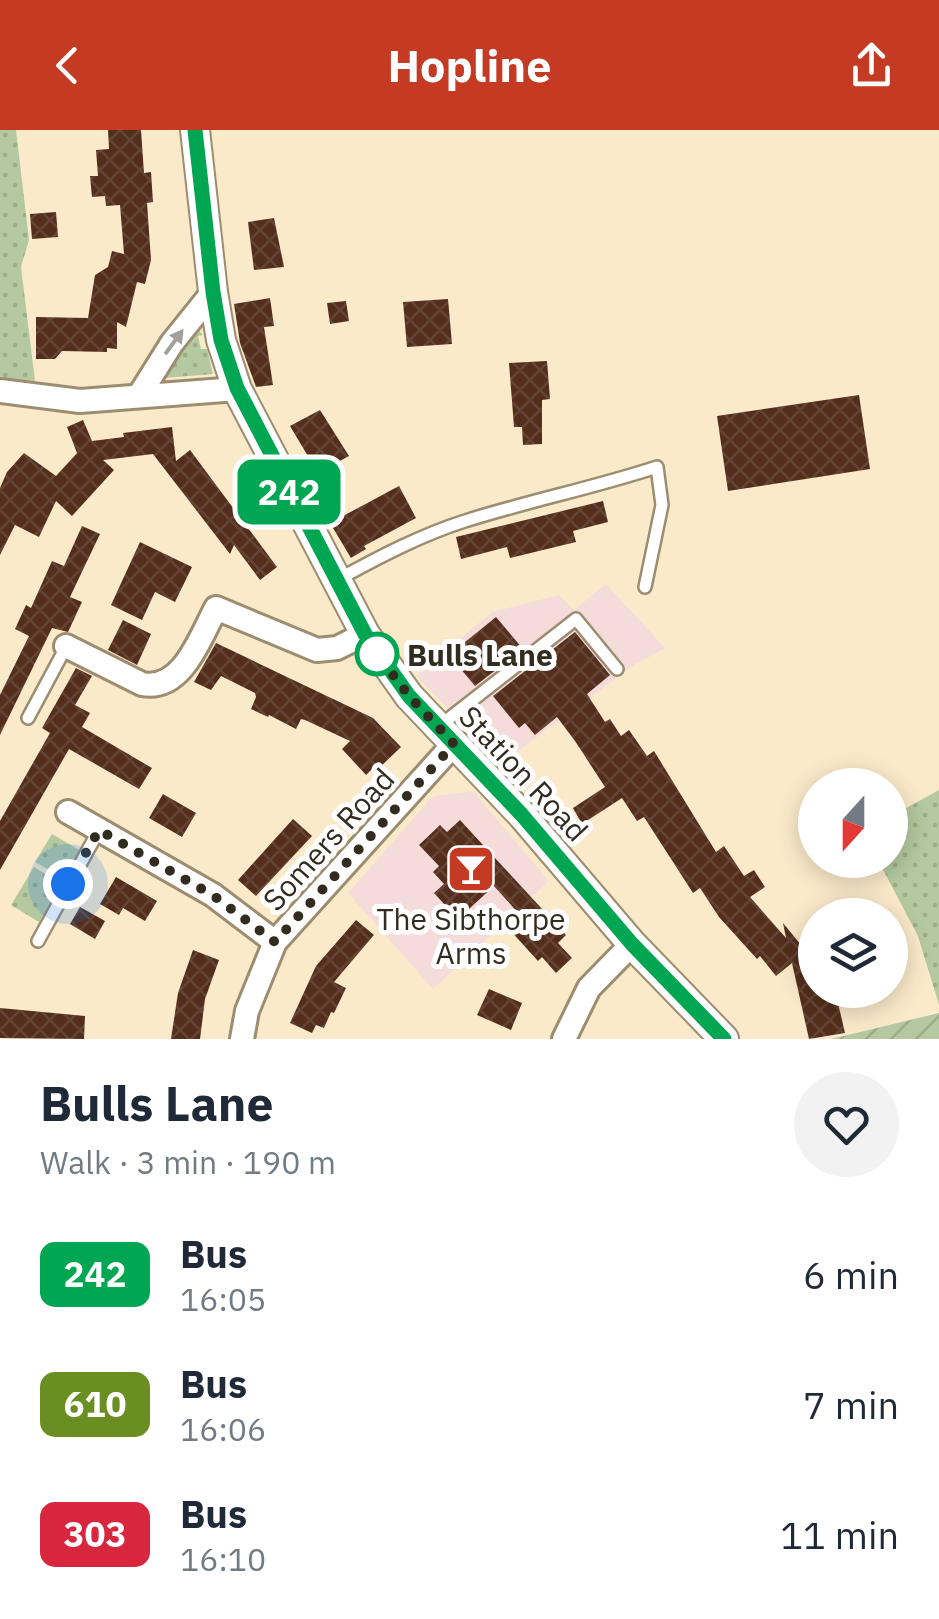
<!DOCTYPE html>
<meta charset="utf-8">
<style>
:root{--surface:#fff;--page:#f2f2f3;--text:#1f2937;--muted:#747a83;--accent:#c53a22}
body{margin:0;font-family:"IBM Plex Sans",sans-serif;background:var(--page);color:var(--text);height:100vh;display:flex;flex-direction:column;font-size:38px;white-space:nowrap}
*{box-sizing:border-box;margin:0}
p{font-size:32px;color:var(--muted)}
.icon{flex:none;width:55px;height:55px;fill:none;stroke:currentColor;stroke-width:2;stroke-linecap:round;stroke-linejoin:round}
.map{position:relative;height:909px;overflow:hidden}
.sheet{display:flex;flex-direction:column;background:var(--surface);flex:1}
.sheet>*{flex:none}
.badge{padding:0 20px;border-radius:15px;font-size:35px;line-height:65px}
.needle{width:65px;rotate:201deg}
.fabs{position:absolute;left:798px;top:638px;display:grid;gap:20px}
.fabs a{display:grid;place-items:center;width:110px;height:110px;border-radius:50%;background:var(--surface);box-shadow:0 5px 25px #0003;font-size:50px}
.you{position:absolute;width:50px;height:50px;margin:-25px;border:8px solid #fff;border-radius:50%;background:#1a73e8;box-shadow:0 0 0 15px #1a73e833}
.map>.badge{position:absolute;translate:-50% -50%;box-shadow:0 0 0 5px #fff}
.round{display:grid;place-items:center;flex:none;width:105px;height:105px;border-radius:52px;background:var(--page)}
.summary{display:flex;align-items:center;justify-content:space-between;height:170px;padding:0 40px}
h1{font-size:48px;font-weight:700;line-height:75px}
ul{padding:0;list-style:none}
li{display:flex;align-items:center;gap:30px;height:130px;padding:0 40px}
li div{flex:1}
li b{display:block;font-size:38px}
li em{font-style:normal}
li .badge{min-width:110px;font-weight:700;text-align:center}
header{display:flex;justify-content:space-between;align-items:center;height:130px;padding:0 40px;background:var(--accent);color:#fff;font-size:45px;font-weight:700}
.map>svg:first-child{display:block}
</style>
<header><svg class="icon" aria-label="back" viewBox="0 0 24 24"><path d="M15 5l-7 7 7 7"/></svg>Hopline<svg class="icon" aria-label="share" viewBox="0 0 24 24"><path d="M12 15V3M7 8l5-5 5 5M5 13v7h14v-7"/></svg></header>
<div class="map">
<svg width="939" height="909" viewBox="0 0 939 909">
<defs>
<pattern id="grass-dots" width="8" height="8" patternUnits="userSpaceOnUse" patternTransform="scale(2.5)"><rect width="8" height="8" fill="#b4c99f"/><path d="M2 2h.1M6 6h.1" fill="none" stroke="#9bad89" stroke-width="1.8" stroke-linecap="round"/></pattern>
<pattern id="garden-furrows" width="10" height="10" patternUnits="userSpaceOnUse" patternTransform="scale(2.5)"><rect width="10" height="10" fill="#b4c99f"/><path d="M-1 1l2-2M0 10L10 0M9 11l2-2" fill="none" stroke="#9bad89"/></pattern>
<pattern id="building-cross-hatch" width="8" height="8" patternUnits="userSpaceOnUse" patternTransform="scale(2.5)"><rect width="8" height="8" fill="#532e1c"/><path d="M0 0l8 8M0 8l8-8" fill="none" stroke="#644434"/></pattern>
</defs>
<rect width="100%" height="100%" fill="#fbeaca"/>
<path fill="#f6dbdb" d="M 606,454 L 665,518 L 634,535 L 502,633 L 416,546 L 492,482 L 559,465 L 574,480 Z
M 473,661 L 549,751 L 433,859 L 348,763 L 433,666 Z"/>
<path fill="url(#grass-dots)" d="M 0,0 L 16,0 L 29,110 L 21,137 L 35,251 L 0,248 Z
M 197,198 L 203,205 L 198,206 L 201,219 L 207,219 L 213,244 L 164,248 L 162,244 Z
M 939,660 L 939,875 L 918,806 L 878,730 L 890,730 L 890,687 Z
M 52,704 L 81,721 L 65,749 L 35,732 Z
M 34,737 L 62,754 L 39,792 L 11,775 Z"/>
<path fill="url(#garden-furrows)" d="M 939,883 L 939,909 L 831,909 Z"/>
<path fill="url(#building-cross-hatch)" d="M 108,0 L 141,0 L 144,43 L 151,42 L 153,72 L 147,73 L 151,130 L 145,154 L 137,152 L 126,197 L 117,192 L 117,219 L 107,218 L 107,222 L 62,221 L 55,229 L 36,229 L 36,187 L 88,188 L 95,145 L 108,137 L 112,121 L 124,124 L 120,75 L 106,76 L 105,66 L 92,67 L 90,46 L 98,46 L 96,20 L 109,19 Z
M 56,82 L 58,107 L 32,109 L 30,84 Z
M 274,88 L 284,137 L 254,140 L 248,92 Z
M 270,168 L 274,196 L 264,197 L 273,255 L 256,257 L 240,213 L 234,174 Z
M 448,169 L 452,214 L 407,217 L 403,172 Z
M 346,171 L 349,191 L 330,194 L 327,173 Z
M 547,231 L 550,269 L 542,270 L 542,314 L 523,315 L 522,297 L 514,297 L 509,233 Z
M 859,265 L 870,339 L 728,361 L 717,286 Z
M 320,280 L 349,326 L 318,343 L 290,296 Z
M 83,290 L 92,311 L 124,307 L 123,303 L 172,297 L 176,331 L 190,320 L 277,437 L 260,450 L 234,415 L 230,424 L 153,324 L 103,330 L 114,340 L 72,386 L 56,371 L 39,407 L 15,395 L 0,425 L 0,358 L 7,342 L 24,323 L 56,346 L 77,323 L 67,297 Z
M 399,356 L 416,388 L 364,416 L 366,419 L 351,428 L 330,393 Z
M 603,371 L 608,392 L 573,401 L 576,412 L 510,428 L 507,417 L 461,429 L 456,407 Z
M 82,396 L 100,404 L 70,467 L 82,472 L 68,502 L 52,498 L 0,605 L 0,565 L 29,506 L 15,499 L 26,475 L 31,478 L 52,431 L 64,436 Z
M 140,412 L 192,437 L 175,472 L 155,462 L 142,490 L 111,475 Z
M 496,487 L 523,519 L 475,556 L 449,525 Z
M 123,490 L 151,504 L 137,535 L 108,520 Z
M 575,502 L 610,545 L 587,564 L 605,592 L 610,589 L 621,606 L 629,600 L 647,626 L 654,621 L 716,722 L 724,716 L 744,746 L 754,740 L 765,757 L 750,767 L 786,808 L 783,793 L 815,832 L 815,860 L 835,860 L 845,903 L 809,909 L 792,833 L 776,846 L 760,826 L 757,829 L 719,787 L 700,758 L 693,763 L 644,687 L 637,691 L 622,668 L 582,694 L 573,678 L 605,657 L 575,611 L 557,587 L 535,605 L 525,593 L 519,598 L 493,566 Z
M 216,513 L 373,588 L 401,617 L 378,639 L 375,636 L 366,645 L 342,619 L 350,611 L 305,590 L 301,589 L 296,599 L 269,585 L 268,587 L 251,579 L 256,567 L 255,563 L 221,546 L 211,560 L 194,552 Z
M 76,538 L 92,546 L 75,575 L 90,583 L 82,597 L 152,638 L 139,659 L 69,619 L 0,740 L 0,691 L 50,603 L 42,598 Z
M 163,664 L 196,683 L 182,707 L 149,688 Z
M 293,689 L 312,706 L 256,766 L 238,750 Z
M 460,690 L 566,805 L 558,813 L 572,828 L 556,843 L 542,827 L 538,831 L 507,797 L 520,785 L 494,756 L 458,789 L 434,763 L 444,754 L 433,742 L 439,736 L 419,715 L 440,695 L 447,702 Z
M 116,747 L 157,771 L 145,791 L 123,778 L 119,785 L 100,774 Z
M 80,777 L 105,791 L 95,809 L 70,794 Z
M 356,790 L 374,805 L 334,852 L 346,858 L 334,883 L 331,882 L 324,898 L 316,895 L 312,903 L 290,893 L 316,836 Z
M 193,820 L 219,830 L 205,869 L 200,909 L 171,909 L 178,863 Z
M 489,859 L 522,873 L 511,900 L 477,885 Z
M 0,878 L 85,886 L 84,909 L 0,908 Z"/>
<g fill="none" stroke-linecap="round" stroke-linejoin="round">
<g stroke="#9d8d70" stroke-width="16">
<path id="service" d="M 339,449 C 379,427 421,405 465,391 C 528,371 593,358 657,337 L 662,375 L 645,457
M 28,588 L 66,517
M 438,597 L 576,489 L 617,539
M 38,811 L 99,700"/>
</g>
<g stroke="#9d8d70" stroke-width="28">
<path id="minor" d="M 0,261 L 80,271 L 237,259
M 140,264 L 172,213 L 213,162
M 66,516 L 142,554 C 182,562 200,508 216,478 L 317,520 L 337,518 L 365,504
M 68,682 L 213,765 L 275,812
M 242,909 L 247,881 L 275,812 L 454,614
M 564,909 L 589,858 L 632,814"/>
</g>
<g stroke="#9d8d70" stroke-width="32">
<path id="tertiary" d="M 195,0 L 213,162 L 221,210 L 237,259 L 365,504 L 409,566 L 522,685 L 632,814 L 724,909"/>
</g>
<use href="#service" stroke="#fff" stroke-width="11"/>
<use href="#minor" stroke="#fff" stroke-width="22"/>
<use href="#tertiary" stroke="#fff" stroke-width="28"/>
</g>
<defs><path id="oneway-solid" d="M-6-.8H1V-3.2L6.5 0L1 3.2V.8H-6Z" transform="scale(2.5)"/></defs>
<use fill="#a3a09b" href="#oneway-solid" transform="translate(174 212) rotate(-54)"/>
<g fill="none" stroke-linecap="round" stroke-linejoin="round">
<g stroke="#fff" stroke-width="22">
<path id="line" d="M 195,0 L 213,162 L 221,210 L 237,258 L 365,504 L 409,566 L 522,685 L 632,814 L 724,909"/>
</g>
<use href="#line" stroke="#00a651" stroke-width="15"/>
<path stroke="#322c20" stroke-width="10" stroke-dasharray="0 18" d="M 68,754 L 99,700 L 214,766 L 275,812 L 454,614 L 409,566 L 377,524"/>
</g>
<defs>
<g id="bar-square" transform="scale(2.5)"><rect x="-9" y="-9" width="18" height="18" rx="4" fill="#c53a22" stroke="#fff"/><path d="M-6-5H6L.8 .8V4.5H3.5V6h-7V4.5H-.8V.8Z" fill="#fff"/></g>
</defs>
<g fill-rule="evenodd">
<use href="#bar-square" x="471" y="739"/>
</g>
<circle fill="#fff" stroke="#00a651" stroke-width="5" cx="377" cy="524" r="20"/>
<g text-anchor="middle" dominant-baseline="central" stroke-width="10" stroke-linejoin="round" paint-order="stroke">
<g font-size="30" font-weight="bold" fill="#322c20" stroke="#fff" text-anchor="start">
<text x="407" y="524">Bulls Lane</text>
</g>
<g font-size="30" fill="#322c20" stroke="#fff">
<text transform="translate(524 643) rotate(47)">Station Road</text>
<text transform="translate(328 709) rotate(-48)">Somers Road</text>
</g>
<g font-size="30" fill="#322c20" stroke="#fff">
<text x="471" y="788">The Sibthorpe<tspan x="471" dy="34">Arms</tspan></text>
</g>
</g>
</svg>
<div class="fabs">
<a><svg class="needle" viewBox="-14 -14 28 28"><path d="M0-13l5 13h-10z" fill="#e53935"/><path d="M0 13l5-13h-10z" fill="#747a83"/></svg></a>
<a><svg class="icon" aria-label="layers" viewBox="0 0 24 24"><path d="M12 4l9 5-9 5-9-5zM3 14l9 5 9-5"/></svg></a>
</div>
<div class="you" style="left:68px;top:754px"></div>
<b class="badge" style="left:289px;top:362px;background:#00a651;color:#fff">242</b>
</div>
<section class="sheet">
<div class="summary"><div><h1>Bulls Lane</h1><p>Walk · 3 min · 190 m</p></div><a class="round"><svg class="icon" aria-label="heart" viewBox="0 0 24 24"><path d="M12 20l-8-8c-3-5 5-10 8-4 3-6 11-1 8 4z"/></svg></a></div>
<ul>
<li><span class="badge" style="background:#00a651;color:#fff">242</span><div><b>Bus</b><p>16:05</p></div><em>6 min</em></li>
<li><span class="badge" style="background:#6b8e23;color:#fff">610</span><div><b>Bus</b><p>16:06</p></div><em>7 min</em></li>
<li><span class="badge" style="background:#d7263d;color:#fff">303</span><div><b>Bus</b><p>16:10</p></div><em>11 min</em></li>
</ul>
</section>
